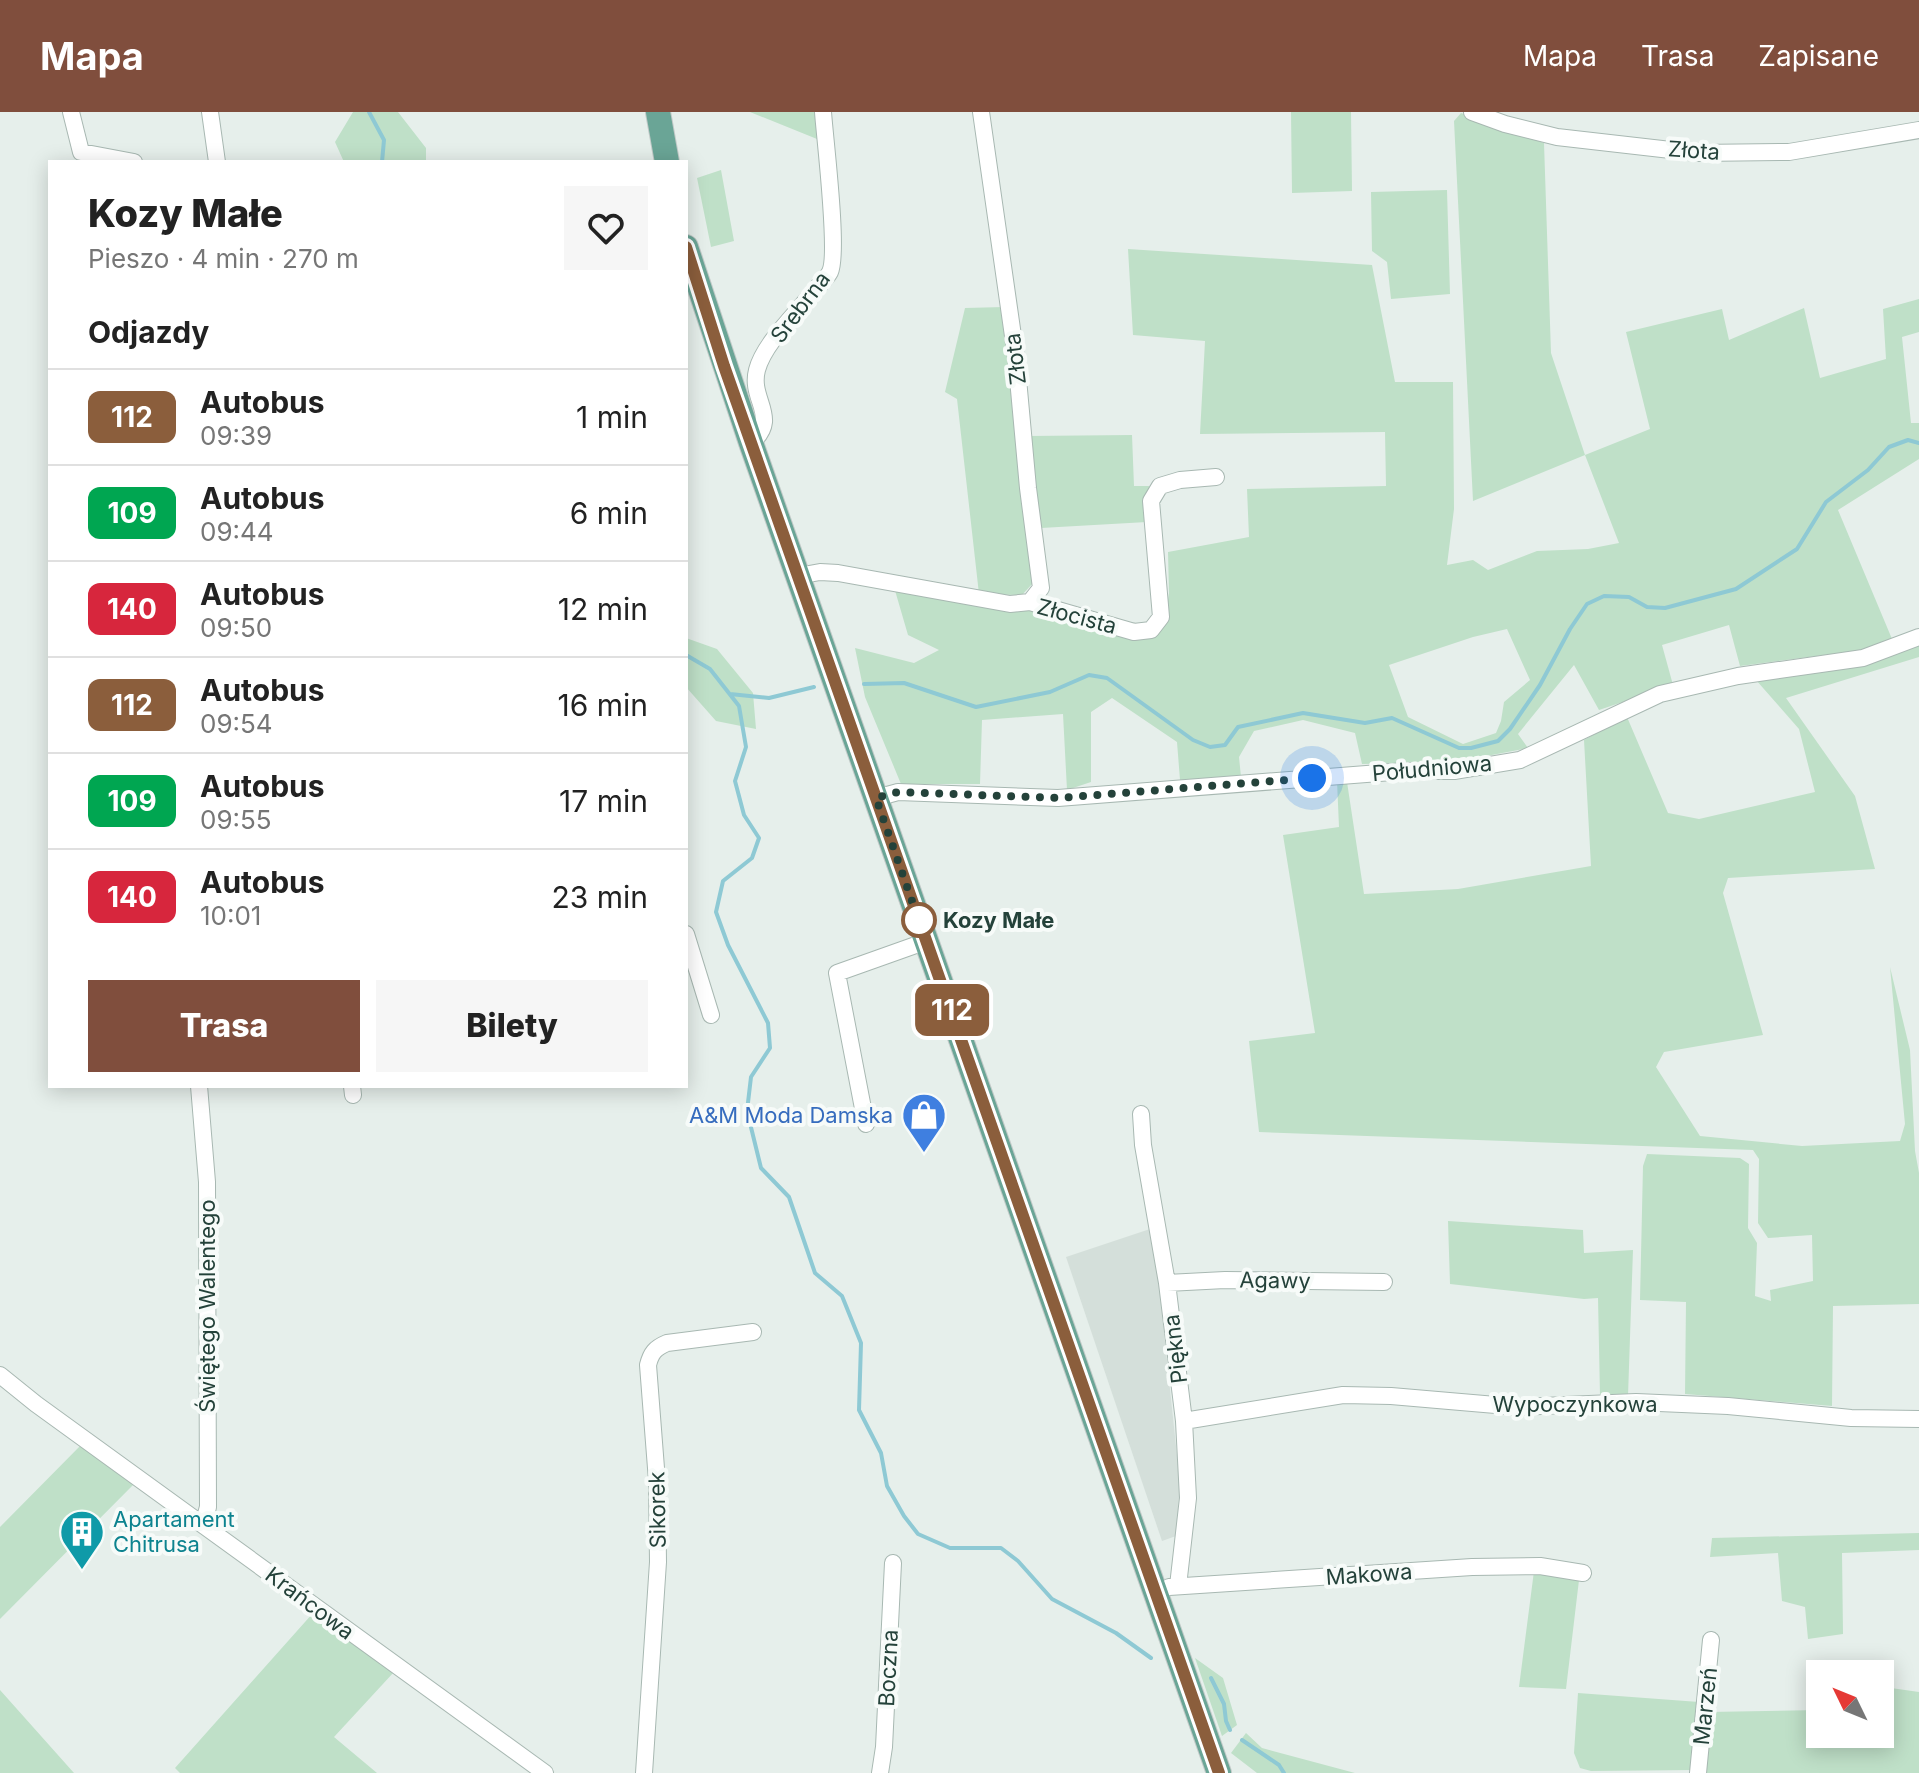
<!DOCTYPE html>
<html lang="pl">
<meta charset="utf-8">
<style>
:root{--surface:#fff;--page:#f6f6f6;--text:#222;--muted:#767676;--line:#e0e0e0;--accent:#804e3d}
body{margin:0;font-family:Inter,sans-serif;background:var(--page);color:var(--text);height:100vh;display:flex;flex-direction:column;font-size:30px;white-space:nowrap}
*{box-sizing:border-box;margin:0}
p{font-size:26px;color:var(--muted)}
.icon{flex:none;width:44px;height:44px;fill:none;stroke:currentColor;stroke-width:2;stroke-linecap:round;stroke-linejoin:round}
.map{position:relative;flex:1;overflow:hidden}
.details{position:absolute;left:48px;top:48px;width:640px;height:928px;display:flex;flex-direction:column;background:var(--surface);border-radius:0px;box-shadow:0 4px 20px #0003}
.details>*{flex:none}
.badge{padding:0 16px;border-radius:12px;font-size:28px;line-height:52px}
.needle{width:52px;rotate:313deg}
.buttons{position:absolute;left:1806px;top:1548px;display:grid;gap:16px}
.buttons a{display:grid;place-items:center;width:88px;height:88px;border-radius:0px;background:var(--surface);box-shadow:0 4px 20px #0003;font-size:40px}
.you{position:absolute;width:40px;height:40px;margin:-20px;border:6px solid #fff;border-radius:50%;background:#1a73e8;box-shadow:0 0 0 12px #1a73e833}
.map>.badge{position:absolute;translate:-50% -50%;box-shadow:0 0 0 4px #fff}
h2{padding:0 40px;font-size:30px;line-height:72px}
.round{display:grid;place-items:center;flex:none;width:84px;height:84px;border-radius:0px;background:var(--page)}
.overview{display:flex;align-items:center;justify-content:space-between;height:136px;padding:0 40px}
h1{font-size:38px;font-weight:800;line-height:60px}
.action{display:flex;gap:16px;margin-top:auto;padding:16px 40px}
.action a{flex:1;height:92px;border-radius:0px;background:var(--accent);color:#fff;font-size:32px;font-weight:800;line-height:92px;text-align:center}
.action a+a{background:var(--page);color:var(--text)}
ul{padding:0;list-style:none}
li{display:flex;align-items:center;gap:24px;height:96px;padding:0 40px;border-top:2px solid var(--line)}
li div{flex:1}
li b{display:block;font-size:30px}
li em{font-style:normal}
li .badge{min-width:88px;font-weight:700;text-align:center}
header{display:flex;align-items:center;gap:48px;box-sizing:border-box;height:112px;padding:0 40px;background:var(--accent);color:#fff}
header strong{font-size:38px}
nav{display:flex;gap:44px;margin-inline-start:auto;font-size:28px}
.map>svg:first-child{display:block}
</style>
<header>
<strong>Mapa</strong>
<nav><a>Mapa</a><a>Trasa</a><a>Zapisane</a></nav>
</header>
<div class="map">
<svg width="1919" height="1661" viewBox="0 0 1919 1661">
<rect width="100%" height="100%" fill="#e6efeb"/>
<path fill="#d4dfda" d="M 1153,1116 L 1180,1372 L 1176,1424 L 1162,1429 L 1066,1145 Z"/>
<path fill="#bfe0c8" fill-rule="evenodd" d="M 353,0 L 398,0 L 426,36 L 426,50 L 344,50 L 335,30 Z
M 750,0 L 815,0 L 817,27 Z
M 1291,0 L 1351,0 L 1352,79 L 1292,81 Z
M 1461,1 L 1544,31 L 1551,241 L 1585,343 L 1650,317 L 1626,220 L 1722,197 L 1729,228 L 1804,196 L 1820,266 L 1886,247 L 1883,197 L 1919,187 L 1919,220 L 1902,225 L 1911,311 L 1919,311 L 1919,347 L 1838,398 L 1892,527 L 1863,538 L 1740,554 L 1729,513 L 1662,533 L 1673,573 L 1599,598 L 1574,553 L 1518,622 L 1528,636 L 1455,650 L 1362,652 L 1355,621 L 1303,608 L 1254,619 L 1239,645 L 1241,665 L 1180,668 L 1177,630 L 1112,586 L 1091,600 L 1091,670 L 1067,678 L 1063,602 L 982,608 L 980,672 L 901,672 L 865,585 L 855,536 L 914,551 L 939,538 L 908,523 L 894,475 L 1032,496 L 1139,526 L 1165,507 L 1169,481 L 1168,440 L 1249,425 L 1247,377 L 1386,374 L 1385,320 L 1200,322 L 1205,229 L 1133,223 L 1128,137 L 1372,153 L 1395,270 L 1453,270 L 1454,397 L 1447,453 L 1473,448 L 1488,458 L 1537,439 L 1588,437 L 1619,431 L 1585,343 L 1473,389 L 1454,9 ZM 1507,517 L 1530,568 L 1504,590 L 1501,609 L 1496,621 L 1463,632 L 1408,605 L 1389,553 L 1473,525 Z
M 721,58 L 734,129 L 711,135 L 697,66 Z
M 1447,78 L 1450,182 L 1391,187 L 1387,150 L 1372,139 L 1371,80 Z
M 1004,195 L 1033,471 L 1022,483 L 979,482 L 957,287 L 945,280 L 965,196 Z
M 1132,323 L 1134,374 L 1149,374 L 1147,410 L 1041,416 L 1028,324 Z
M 686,526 L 717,537 L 753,581 L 756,617 L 716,609 L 686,575 Z
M 1919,531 L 1919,545 L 1786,586 L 1855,684 L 1875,757 L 1728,766 L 1723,781 L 1763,923 L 1664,940 L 1656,955 L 1700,1024 L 1802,1034 L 1900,1029 L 1905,1012 L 1890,855 L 1910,938 L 1915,1039 L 1919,1061 L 1919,1192 L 1833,1194 L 1832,1294 L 1685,1282 L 1686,1190 L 1640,1188 L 1643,1054 L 1647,1042 L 1740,1046 L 1749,1052 L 1748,1116 L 1757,1131 L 1755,1184 L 1771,1189 L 1770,1178 L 1813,1169 L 1812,1123 L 1768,1126 L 1758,1111 L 1759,1047 L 1753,1038 L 1259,1020 L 1249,929 L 1315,921 L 1283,723 L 1339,715 L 1337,669 L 1347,670 L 1364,782 L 1458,777 L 1591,754 L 1584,628 L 1627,605 L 1668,701 L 1699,707 L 1815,680 L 1799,617 L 1756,568 Z
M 1448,1109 L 1583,1118 L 1584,1141 L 1633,1138 L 1628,1284 L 1600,1284 L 1598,1186 L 1584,1187 L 1450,1172 Z
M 83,1331 L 135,1371 L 0,1507 L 0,1415 Z
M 1919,1421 L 1919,1438 L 1842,1441 L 1843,1522 L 1808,1527 L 1805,1495 L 1782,1489 L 1778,1441 L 1710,1445 L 1712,1426 Z
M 1534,1459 L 1570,1463 L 1579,1468 L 1566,1577 L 1519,1575 Z
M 313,1501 L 394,1560 L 334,1625 L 377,1661 L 180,1661 L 175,1656 Z
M 1195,1546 L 1223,1566 L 1237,1613 L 1222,1624 Z
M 1891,1576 L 1919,1580 L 1919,1661 L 1703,1661 L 1709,1600 L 1820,1598 L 1820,1622 L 1880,1622 L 1880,1597 L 1891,1596 Z
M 0,1578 L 74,1661 L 0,1661 Z
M 1578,1581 L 1699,1590 L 1694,1658 L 1591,1659 L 1580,1656 L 1574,1641 Z
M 1246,1621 L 1262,1636 L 1355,1661 L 1257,1661 L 1231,1641 Z"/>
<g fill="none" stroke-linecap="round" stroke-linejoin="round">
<path stroke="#8ec9d4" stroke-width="4" d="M 369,0 L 384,28 L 382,50
M 686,543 L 710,557 L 739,594 L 746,635 L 735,669 L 744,703 L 759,726 L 752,746 L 723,769 L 716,800 L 728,833 L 768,911 L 770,936 L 751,965 L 747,999 L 761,1056 L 789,1085 L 815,1161 L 842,1184 L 861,1231 L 859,1298 L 881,1341 L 887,1374 L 904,1404 L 918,1422 L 950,1436 L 1001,1436 L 1018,1449 L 1052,1487 L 1116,1521 L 1151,1546
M 864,572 L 904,571 L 976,595 L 1050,580 L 1089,563 L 1107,566 L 1193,628 L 1210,635 L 1225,633 L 1238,615 L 1303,601 L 1365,611 L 1392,606 L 1459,636 L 1471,636 L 1498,629 L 1510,617 L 1540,573 L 1570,517 L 1587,492 L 1604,484 L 1629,485 L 1647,495 L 1665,496 L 1736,477 L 1797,437 L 1826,390 L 1868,358 L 1889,335 L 1908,328 L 1919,331
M 730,582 L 769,586 L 814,575
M 1211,1566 L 1224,1592 L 1226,1609 L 1230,1618
M 1242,1628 L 1279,1653 L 1284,1661"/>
<g stroke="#a8b8b2" stroke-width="18">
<path id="minor" d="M 71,0 L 81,40 L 134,50
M 210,0 L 217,50
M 981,0 L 1016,245 L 1028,376 L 1041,476 L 1030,490
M 1472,0 L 1505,12 L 1557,25 L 1697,41 L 1789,40 L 1919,18
M 751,331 C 781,306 749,288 757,258 C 764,231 797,201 814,179 C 819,173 827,166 830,160 C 839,141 825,28 823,0
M 798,464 L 820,460 L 838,461 L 1010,492 L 1030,490 L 1134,520 L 1151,518 L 1161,505 L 1151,389 L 1160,374 L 1180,368 L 1216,365
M 876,686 L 898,680 L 1058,686 L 1405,659 L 1454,659 L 1520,648 L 1660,582 L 1738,564 L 1863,546 L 1919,525
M 686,822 L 711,903
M 199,974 L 207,1070 L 208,1395 L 203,1413
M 352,974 L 353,983
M 1141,1002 L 1143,1033 L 1167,1171 L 1184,1309 L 1188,1386 L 1178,1474
M 866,1012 L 837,861 L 927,829
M 1167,1171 L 1225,1168 L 1384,1170
M 0,1263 L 36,1292 L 545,1661
M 1184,1309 L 1343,1283 L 1391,1284 L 1519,1295 L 1636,1290 L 1728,1294 L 1851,1306 L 1919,1307
M 1169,1475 L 1472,1455 L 1540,1454 L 1583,1461
M 644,1661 L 658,1450 L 657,1369 L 648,1253 C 651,1241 655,1236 667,1231 L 753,1220
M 880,1661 L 884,1635 L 893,1451
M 1698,1661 L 1711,1528"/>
</g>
<g stroke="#c2cac8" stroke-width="26">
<path id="primary" d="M 658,0 L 667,50
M 686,135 L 751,331 L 1219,1661"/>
</g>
<use href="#minor" stroke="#fff" stroke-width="16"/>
<use href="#primary" stroke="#6aa596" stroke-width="24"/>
</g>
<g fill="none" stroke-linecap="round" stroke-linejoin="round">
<g stroke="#fff" stroke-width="18">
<path id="line" d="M 686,135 L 724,254 L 1219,1661"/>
</g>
<use href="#line" stroke="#8b5e3c" stroke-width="12"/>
<path stroke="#24423a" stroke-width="8" stroke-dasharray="0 14.4" d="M 919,808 L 920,812 L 876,686 L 898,680 L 1058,686 L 1312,666"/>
</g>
<defs>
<g id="shop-pin" transform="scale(2.3)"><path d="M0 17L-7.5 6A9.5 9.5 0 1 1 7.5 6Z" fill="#3f7fe0" stroke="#f7fbf9"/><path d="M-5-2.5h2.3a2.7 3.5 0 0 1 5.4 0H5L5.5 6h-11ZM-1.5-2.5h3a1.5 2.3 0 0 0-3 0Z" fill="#fff"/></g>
<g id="building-pin" transform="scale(2.3)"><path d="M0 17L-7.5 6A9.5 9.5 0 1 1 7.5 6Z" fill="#0f9aa8" stroke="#f7fbf9"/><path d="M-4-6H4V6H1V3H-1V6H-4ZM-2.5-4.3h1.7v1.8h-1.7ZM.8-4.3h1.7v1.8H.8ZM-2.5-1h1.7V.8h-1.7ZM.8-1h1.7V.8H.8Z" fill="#fff"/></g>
</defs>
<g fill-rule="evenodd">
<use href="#shop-pin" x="924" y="1003"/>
<use href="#building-pin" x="82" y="1420"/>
</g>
<circle fill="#fff" stroke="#8b5e3c" stroke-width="4" cx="919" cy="808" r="16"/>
<g text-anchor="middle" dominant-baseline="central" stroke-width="8" stroke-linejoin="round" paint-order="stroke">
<g font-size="22" fill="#24423a" stroke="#f7fbf9">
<text transform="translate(1694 38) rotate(4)">Złota</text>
<text transform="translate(800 195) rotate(-53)">Srebrna</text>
<text transform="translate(1015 247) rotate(-97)">Złota</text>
<text transform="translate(1077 504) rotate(15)">Złocista</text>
<text transform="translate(1432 656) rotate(-5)">Południowa</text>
<text transform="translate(1275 1168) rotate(1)">Agawy</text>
<text transform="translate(207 1194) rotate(-90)">Świętego Walentego</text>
<text transform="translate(1175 1237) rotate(-97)">Piękna</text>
<text x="1575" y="1292">Wypoczynkowa</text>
<text transform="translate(657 1398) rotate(-91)">Sikorek</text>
<text transform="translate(1369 1462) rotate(-4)">Makowa</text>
<text transform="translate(310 1491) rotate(37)">Krańcowa</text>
<text transform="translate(888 1556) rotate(-87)">Boczna</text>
<text transform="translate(1705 1594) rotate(-84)">Marzeń</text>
</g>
<g font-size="22" font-weight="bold" fill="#24423a" stroke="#f7fbf9" text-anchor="start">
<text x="943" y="808">Kozy Małe</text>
</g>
<g font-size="22" fill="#366cbe" stroke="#f7fbf9" text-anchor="end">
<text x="893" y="1003">A&amp;M Moda Damska</text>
</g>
<g font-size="22" fill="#0d838f" stroke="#f7fbf9" text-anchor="start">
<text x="113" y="1407">Apartament<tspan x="113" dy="25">Chitrusa</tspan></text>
</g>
</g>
</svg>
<div class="buttons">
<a><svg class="needle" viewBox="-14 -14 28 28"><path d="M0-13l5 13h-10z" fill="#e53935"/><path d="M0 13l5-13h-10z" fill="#767676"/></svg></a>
</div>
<div class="you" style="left:1312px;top:666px"></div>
<b class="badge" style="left:952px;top:898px;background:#8b5e3c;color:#fff">112</b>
<section class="details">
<div class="overview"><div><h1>Kozy Małe</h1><p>Pieszo · 4 min · 270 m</p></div><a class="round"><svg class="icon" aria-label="heart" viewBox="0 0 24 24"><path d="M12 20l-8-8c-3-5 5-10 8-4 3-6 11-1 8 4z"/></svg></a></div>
<h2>Odjazdy</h2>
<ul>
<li><span class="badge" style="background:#8b5e3c;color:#fff">112</span><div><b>Autobus</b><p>09:39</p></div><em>1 min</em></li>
<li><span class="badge" style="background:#00a651;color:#fff">109</span><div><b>Autobus</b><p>09:44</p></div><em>6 min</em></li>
<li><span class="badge" style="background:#d7263d;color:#fff">140</span><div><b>Autobus</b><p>09:50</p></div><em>12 min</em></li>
<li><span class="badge" style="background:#8b5e3c;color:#fff">112</span><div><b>Autobus</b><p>09:54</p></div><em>16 min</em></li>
<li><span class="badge" style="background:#00a651;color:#fff">109</span><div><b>Autobus</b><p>09:55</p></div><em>17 min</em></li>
<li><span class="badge" style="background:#d7263d;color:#fff">140</span><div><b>Autobus</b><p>10:01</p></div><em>23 min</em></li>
</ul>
<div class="action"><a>Trasa</a><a>Bilety</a></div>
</section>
</div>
